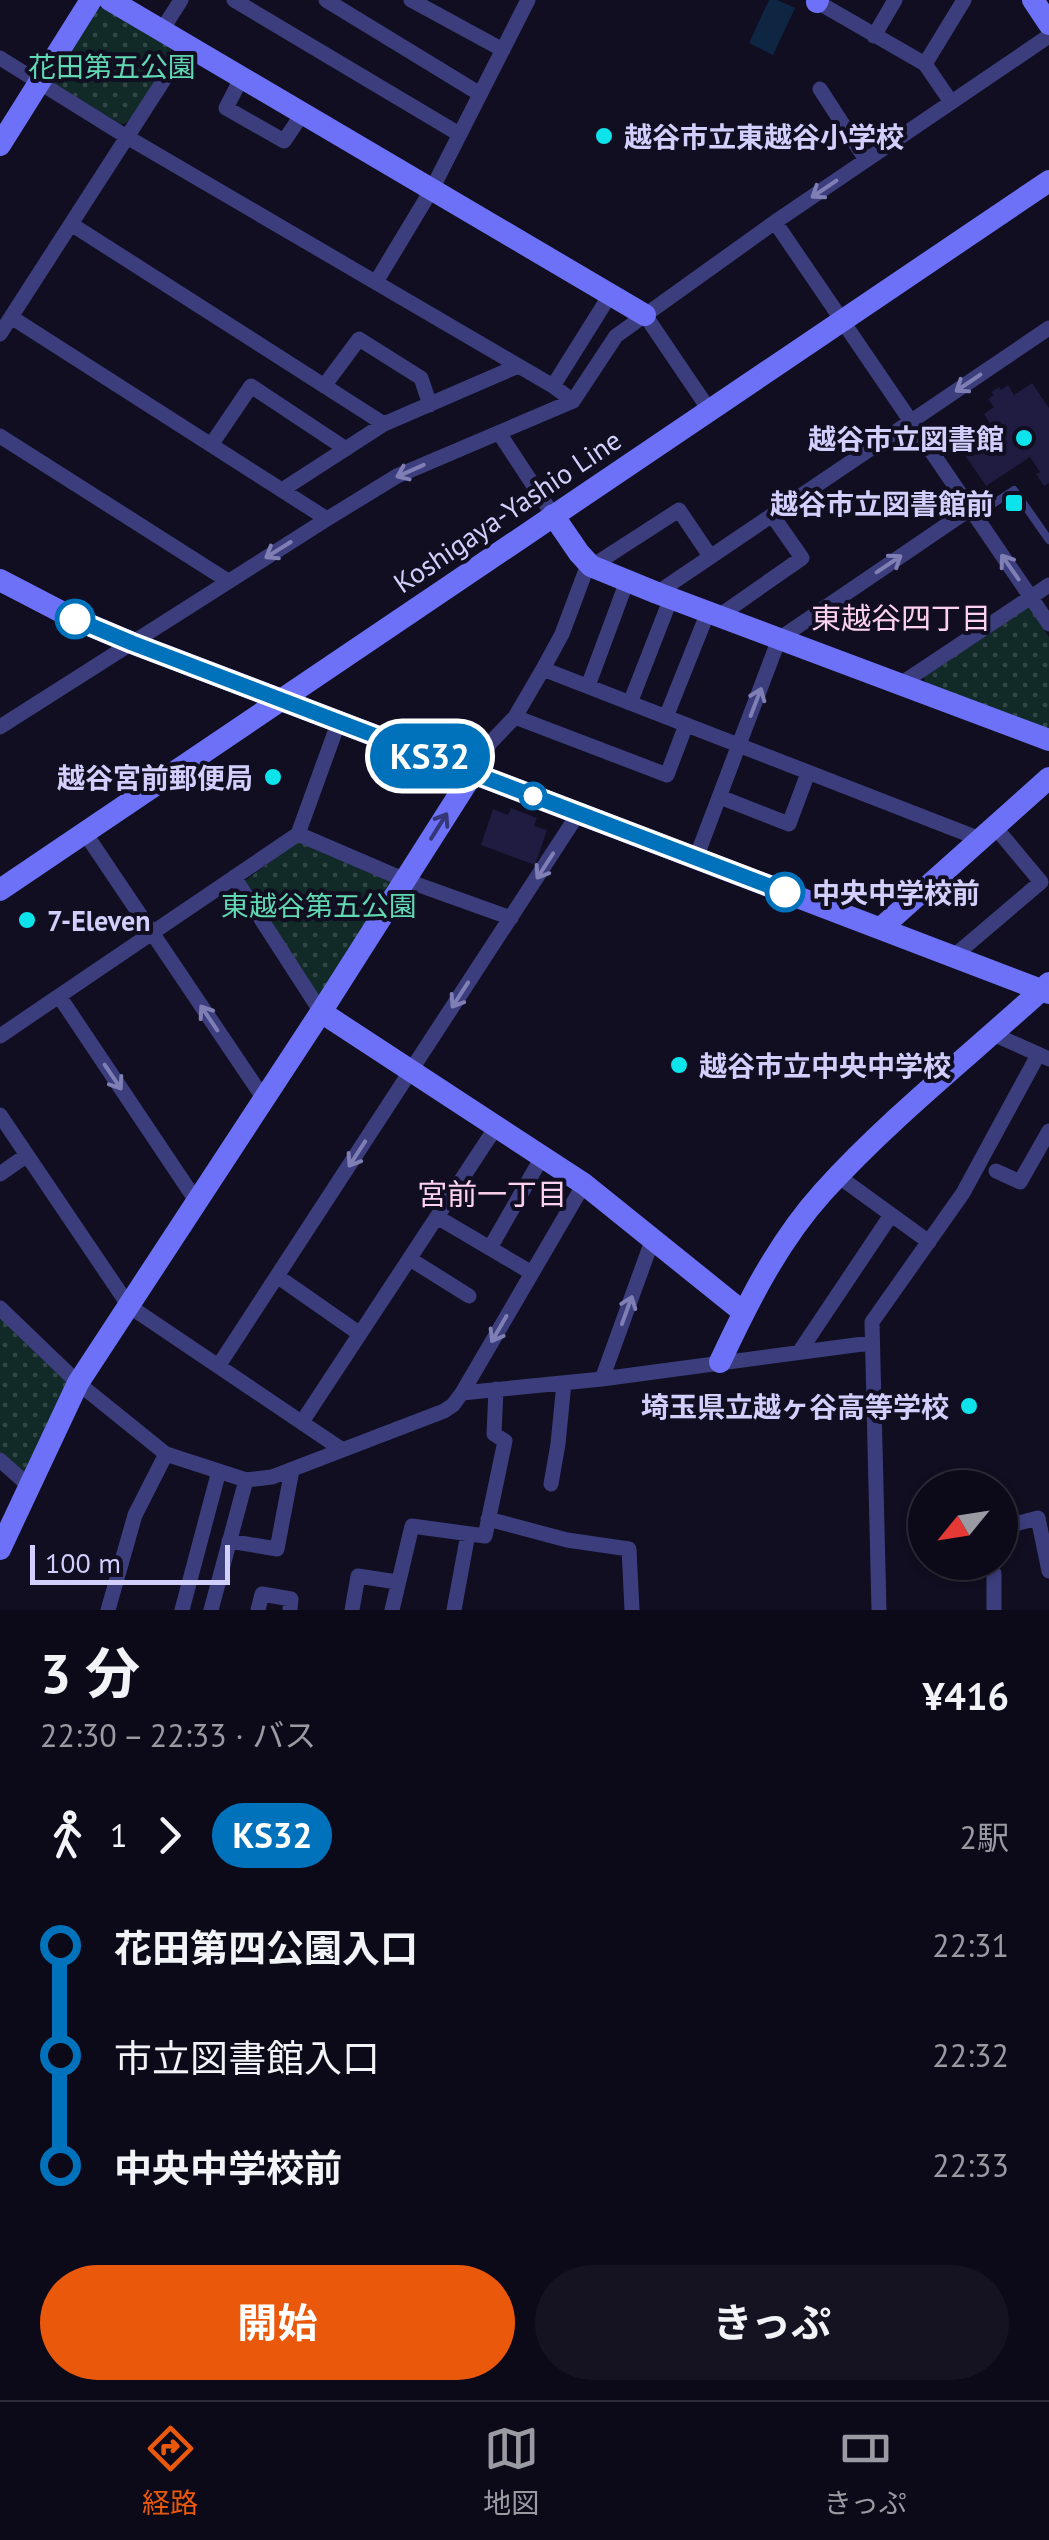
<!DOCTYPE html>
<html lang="ja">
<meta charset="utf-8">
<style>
:root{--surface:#0c0a18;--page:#151321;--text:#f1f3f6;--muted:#9a9aa2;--line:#2c2b37;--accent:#ea580c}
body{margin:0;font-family:"PT Sans","Noto Sans JP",sans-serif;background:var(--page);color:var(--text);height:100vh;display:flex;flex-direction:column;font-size:38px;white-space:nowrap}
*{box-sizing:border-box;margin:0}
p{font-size:32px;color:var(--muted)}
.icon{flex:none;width:55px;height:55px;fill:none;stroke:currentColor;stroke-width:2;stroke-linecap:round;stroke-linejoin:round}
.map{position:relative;height:1610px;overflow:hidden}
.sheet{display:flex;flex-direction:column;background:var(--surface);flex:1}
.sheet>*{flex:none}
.badge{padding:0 20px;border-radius:32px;font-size:35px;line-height:65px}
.needle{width:65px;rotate:240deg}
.tools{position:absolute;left:908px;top:1470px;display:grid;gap:20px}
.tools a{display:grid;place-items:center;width:110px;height:110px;border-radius:50%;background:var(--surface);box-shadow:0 2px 8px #0004,0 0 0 2px var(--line);font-size:50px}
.scale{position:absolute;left:30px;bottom:25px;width:200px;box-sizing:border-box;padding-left:10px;border:5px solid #d2cffc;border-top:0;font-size:28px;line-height:35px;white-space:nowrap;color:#d2cffc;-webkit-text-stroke:8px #100e20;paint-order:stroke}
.map>.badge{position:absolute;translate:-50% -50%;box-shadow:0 0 0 5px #fff}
.legs{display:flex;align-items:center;gap:15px;height:110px;padding:0 40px;font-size:32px}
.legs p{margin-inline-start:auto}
.headline{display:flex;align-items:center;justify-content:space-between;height:170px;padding:0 40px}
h1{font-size:55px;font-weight:700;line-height:75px}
.button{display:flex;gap:20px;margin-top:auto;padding:20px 40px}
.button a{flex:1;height:115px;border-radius:60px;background:var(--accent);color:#fff;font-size:40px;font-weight:700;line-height:115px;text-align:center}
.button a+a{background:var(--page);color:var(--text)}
ul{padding:0 40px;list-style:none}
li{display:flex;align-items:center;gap:35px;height:110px;font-size:38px}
li i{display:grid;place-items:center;width:15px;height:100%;margin:0 12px;background:currentColor}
li i::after{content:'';width:25px;height:25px;margin:-12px;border:8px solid;border-radius:50%;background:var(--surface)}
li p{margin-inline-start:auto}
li:first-child i{background:linear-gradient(#0000 50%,currentColor 0)}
li:last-child i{background:linear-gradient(currentColor 50%,#0000 0)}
.tabs{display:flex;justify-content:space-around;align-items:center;height:140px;border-top:2px solid var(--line);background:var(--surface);font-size:28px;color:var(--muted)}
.tabs a{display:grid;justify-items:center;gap:5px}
.tabs .active{color:var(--accent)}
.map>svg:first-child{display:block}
</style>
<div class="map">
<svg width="1049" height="1610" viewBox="0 0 1049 1610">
<defs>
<pattern id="green-dots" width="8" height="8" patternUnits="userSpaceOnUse" patternTransform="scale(2.5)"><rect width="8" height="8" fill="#112927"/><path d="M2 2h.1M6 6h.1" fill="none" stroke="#334747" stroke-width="1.8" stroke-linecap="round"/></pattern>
</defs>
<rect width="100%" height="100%" fill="#100e20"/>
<path fill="url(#green-dots)" d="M 103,7 L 170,46 L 172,53 L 129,122 L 121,124 L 56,85 L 52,76 L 96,9 Z
M 1027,604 L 1049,637 L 1049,731 L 925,685 L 924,674 Z
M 299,841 L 397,883 L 320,1003 L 243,882 Z
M 0,1314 L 71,1384 L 26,1478 L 0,1455 Z"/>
<path fill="#0f2643" d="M 769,0 L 777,0 L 795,8 L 773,55 L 749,43 Z"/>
<path fill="#201b40" d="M 1032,383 L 1049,408 L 1049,483 L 1044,486 L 1036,474 L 1040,472 L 1030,457 L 986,486 L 952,436 L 965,428 L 973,439 L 982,433 L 989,442 L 998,436 L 984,414 L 994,407 L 988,399 L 994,395 L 991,392 L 999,387 L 1001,390 L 1008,385 L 1014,395 Z
M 511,808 L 537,818 L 534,826 L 547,830 L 535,865 L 481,845 L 493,809 L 508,815 Z"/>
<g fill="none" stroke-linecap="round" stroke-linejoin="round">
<path stroke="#3b3d7c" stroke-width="8" d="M 972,510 L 982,511 L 1014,490 L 1049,540"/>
<path stroke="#3b3d7c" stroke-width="15" d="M 234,0 L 459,134
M 326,0 L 480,94
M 411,0 L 503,50
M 814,0 L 925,64 L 951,102
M 162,30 L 181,0
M 874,36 L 895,0
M 0,58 L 127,137 L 553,386 L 573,401
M 925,64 L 964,0
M 242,77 L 226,108 L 284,141 L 303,113
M 820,89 L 866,160
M 775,222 L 1049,624
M 71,224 L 384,424
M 376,282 L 432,189 L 528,0
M 645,315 L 710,411
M 11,317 L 327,519
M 0,334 L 187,44
M 324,386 L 359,339 L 421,378 L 430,405
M 553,386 L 610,295
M 499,433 L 553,515
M 0,436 L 228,581
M 211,445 L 251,386 L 346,449
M 282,490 L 384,424 L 518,366
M 657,593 L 1049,328
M 719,616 L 802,558 L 772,515
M 543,669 L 980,839
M 902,683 L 1049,585
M 588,686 L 627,581
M 630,703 L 671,598
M 515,717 L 667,775 L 686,725
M 666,717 L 708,612
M 0,727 L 327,519 L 397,476 L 573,401 L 616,336 L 775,222 L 1049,36
M 473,773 L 490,743 L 515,717 L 543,669 L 562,634 L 586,570 L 679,510 L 710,556
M 720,797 L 789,824 L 808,773
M 85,833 L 264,1099
M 298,834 L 405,880 L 511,918
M 696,858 L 779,639 L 970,509
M 234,877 L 321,1012
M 954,956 L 1041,882 L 995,827
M 59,996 L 197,1202
M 993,1034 L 1049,1059
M 0,1036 L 298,834 L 339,721
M 0,1115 L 129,1306 L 341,1449
M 996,1171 L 1020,1182 L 1049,1131
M 0,1174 L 27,1155
M 838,1176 L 929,1242
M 437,1217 L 532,1273
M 490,1248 L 542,1157
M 410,1259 L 469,1296
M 277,1276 L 360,1334
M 0,1308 L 78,1383 L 166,1454 L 246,1480 L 272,1477 L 444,1411 L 453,1405 L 462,1393 L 602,1379 L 870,1343
M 800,1351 L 891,1215
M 219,1365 L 578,814
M 602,1379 L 652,1241
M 462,1393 L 584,1184
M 302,1422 L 496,1127
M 0,1460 L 29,1486
M 551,1484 L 558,1444 L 564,1383
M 488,1519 L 567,1540 L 629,1549 L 632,1610
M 1000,1528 L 1038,1518 L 1049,1571
M 229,1541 L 277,1549 L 292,1470
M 994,1573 L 994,1610
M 108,1610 L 135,1515 L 166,1454
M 182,1610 L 219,1471
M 211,1610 L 246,1480
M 258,1610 L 262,1594 L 291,1599 L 290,1610
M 352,1610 L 358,1576 L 397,1582
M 392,1610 L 412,1526 L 485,1536 L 505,1441 L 494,1434 L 496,1389
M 454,1610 L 468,1534
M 879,1610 L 872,1322 L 963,1193 L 1038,1055"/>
<path stroke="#6c71f7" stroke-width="22" d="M 110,0 L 645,315
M 1033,0 L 1049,24
M 817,2 L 818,0
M 0,145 L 91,0
M 553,515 L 579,553 L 591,566 L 657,593 L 1049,740
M 0,580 L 75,619 L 132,643 L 1049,993
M 0,890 L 1049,181
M 881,928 L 1049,778
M 321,1012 L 584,1184 L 743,1312
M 720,1362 C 748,1302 778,1242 823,1192 C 891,1117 974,1052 1049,983
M 0,1549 L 78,1383 L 321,1012 L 473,773"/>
</g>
<defs><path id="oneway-shaft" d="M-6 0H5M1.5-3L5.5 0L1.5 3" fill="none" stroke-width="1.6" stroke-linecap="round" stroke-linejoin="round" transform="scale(2.5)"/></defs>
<g stroke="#7f7fb6">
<use href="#oneway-shaft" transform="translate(824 189) rotate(146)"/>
<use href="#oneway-shaft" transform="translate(968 383) rotate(146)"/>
<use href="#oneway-shaft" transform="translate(410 471) rotate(156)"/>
<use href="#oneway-shaft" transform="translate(278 550) rotate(148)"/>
<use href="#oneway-shaft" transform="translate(889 564) rotate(-34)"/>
<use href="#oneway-shaft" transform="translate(1010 567) rotate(-125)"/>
<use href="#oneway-shaft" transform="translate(756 702) rotate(-69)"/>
<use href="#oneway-shaft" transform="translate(545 866) rotate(123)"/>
<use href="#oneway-shaft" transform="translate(460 995) rotate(123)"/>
<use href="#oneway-shaft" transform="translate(209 1018) rotate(-124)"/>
<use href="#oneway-shaft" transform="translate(113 1077) rotate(56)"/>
<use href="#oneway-shaft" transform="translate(357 1154) rotate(123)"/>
<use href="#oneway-shaft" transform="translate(627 1310) rotate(-70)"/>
<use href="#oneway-shaft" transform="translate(499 1329) rotate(120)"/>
</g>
<use stroke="#353676" href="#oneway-shaft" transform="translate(439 826) rotate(-58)"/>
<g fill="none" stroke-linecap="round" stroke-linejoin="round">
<g stroke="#fff" stroke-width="22">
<path id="line-1" d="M 75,619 L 132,643 L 785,892"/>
</g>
<use href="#line-1" stroke="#0072bc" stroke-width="15"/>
</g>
<g fill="#0ce3eb" stroke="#100e20" stroke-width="4">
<circle cx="604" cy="136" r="10"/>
<circle cx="1024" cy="438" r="10"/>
<rect x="1004" y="493" width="20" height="20" rx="5"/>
<circle cx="273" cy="777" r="10"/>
<circle cx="27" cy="920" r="10"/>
<circle cx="679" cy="1065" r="10"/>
<circle cx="969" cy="1406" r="10"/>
</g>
<g fill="#fff" stroke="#0072bc" stroke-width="5">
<circle cx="75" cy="619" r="18"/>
<circle cx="533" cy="796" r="12"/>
<circle cx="785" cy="892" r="18"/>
</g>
<g text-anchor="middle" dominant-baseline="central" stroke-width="8" stroke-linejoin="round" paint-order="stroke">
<g font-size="28" fill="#60d8b2" stroke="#100e20">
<text x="112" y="66">花田第五公園</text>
<text x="319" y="905">東越谷第五公園</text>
</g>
<g font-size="28" font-weight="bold" fill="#d2cffc" stroke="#100e20" text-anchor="end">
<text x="624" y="136" text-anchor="start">越谷市立東越谷小学校</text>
<text x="1004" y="438">越谷市立図書館</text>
<text x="994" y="503">越谷市立図書館前</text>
<text x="253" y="777">越谷宮前郵便局</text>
<text x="47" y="920" text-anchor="start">7-Eleven</text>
<text x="699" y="1065" text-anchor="start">越谷市立中央中学校</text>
<text x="949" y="1406">埼玉県立越ヶ谷高等学校</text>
</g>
<g font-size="28" fill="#d2cffc" stroke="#100e20">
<text transform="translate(507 511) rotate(-34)">Koshigaya-Yashio Line</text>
</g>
<g font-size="28" font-weight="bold" fill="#d2cffc" stroke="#100e20" text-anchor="start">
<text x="812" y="892">中央中学校前</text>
</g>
<g font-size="30" fill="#fdd1f0" stroke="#100e20">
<text x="901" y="617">東越谷四丁目</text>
<text x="492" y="1193">宮前一丁目</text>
</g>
</g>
</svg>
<div class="tools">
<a><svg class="needle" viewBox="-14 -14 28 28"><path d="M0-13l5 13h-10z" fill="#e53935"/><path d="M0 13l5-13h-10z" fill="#9a9aa2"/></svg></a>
</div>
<div class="scale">100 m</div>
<b class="badge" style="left:430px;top:756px;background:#0072bc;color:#fff">KS32</b>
</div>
<section class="sheet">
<div class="headline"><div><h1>3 分</h1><p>22:30 – 22:33 · バス</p></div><b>¥416</b></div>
<div class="legs"><svg class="icon" aria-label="walk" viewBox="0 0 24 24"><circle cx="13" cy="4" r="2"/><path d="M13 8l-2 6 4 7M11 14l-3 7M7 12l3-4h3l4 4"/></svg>1<svg class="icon" aria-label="forward" viewBox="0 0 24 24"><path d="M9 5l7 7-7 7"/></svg><b class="badge" style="background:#0072bc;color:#fff">KS32</b><p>2駅</p></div>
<ul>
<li><i style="color:#0072bc"></i><b>花田第四公園入口</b><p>22:31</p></li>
<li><i style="color:#0072bc"></i><span>市立図書館入口</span><p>22:32</p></li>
<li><i style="color:#0072bc"></i><b>中央中学校前</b><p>22:33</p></li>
</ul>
<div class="button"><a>開始</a><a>きっぷ</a></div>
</section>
<nav class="tabs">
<a class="active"><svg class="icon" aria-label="directions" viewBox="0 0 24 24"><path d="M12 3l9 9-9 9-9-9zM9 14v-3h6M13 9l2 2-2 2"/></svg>経路</a>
<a><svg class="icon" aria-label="map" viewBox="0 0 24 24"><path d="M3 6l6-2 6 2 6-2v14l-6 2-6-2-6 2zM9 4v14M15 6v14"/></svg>地図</a>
<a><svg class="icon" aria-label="tickets" viewBox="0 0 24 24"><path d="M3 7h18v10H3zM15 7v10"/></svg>きっぷ</a>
</nav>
